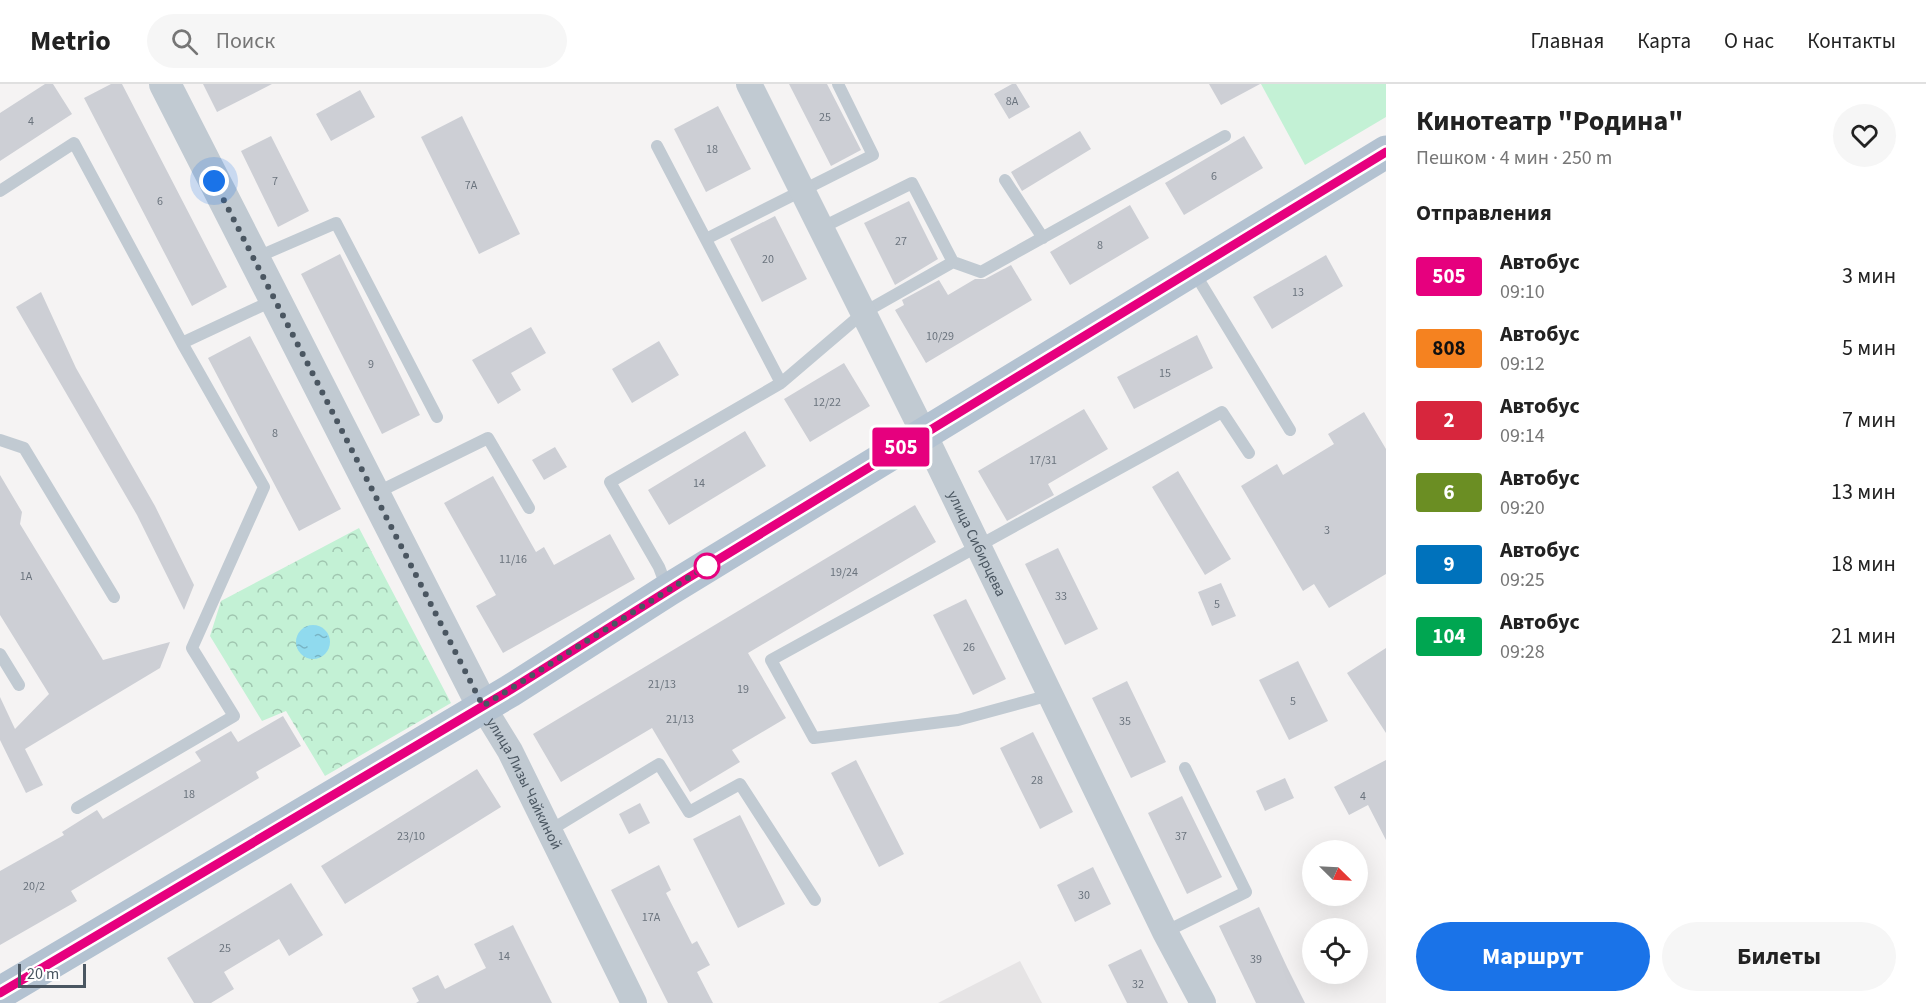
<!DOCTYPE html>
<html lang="ru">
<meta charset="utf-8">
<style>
:root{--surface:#fff;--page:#f6f6f6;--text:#222;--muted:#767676;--line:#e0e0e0;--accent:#1a73e8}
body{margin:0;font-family:"Source Sans 3",sans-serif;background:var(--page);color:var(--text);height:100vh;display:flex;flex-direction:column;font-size:22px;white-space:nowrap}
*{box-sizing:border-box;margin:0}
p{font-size:20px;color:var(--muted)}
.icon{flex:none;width:33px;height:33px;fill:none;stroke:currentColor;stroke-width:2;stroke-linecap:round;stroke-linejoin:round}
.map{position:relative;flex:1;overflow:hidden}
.drawer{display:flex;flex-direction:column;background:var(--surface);width:540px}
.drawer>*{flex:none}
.badge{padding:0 12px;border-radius:4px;font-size:21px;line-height:39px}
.needle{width:39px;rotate:114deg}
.fabs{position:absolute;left:1302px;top:756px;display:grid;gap:12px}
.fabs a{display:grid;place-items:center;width:66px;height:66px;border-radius:50%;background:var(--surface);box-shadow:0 6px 24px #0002;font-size:30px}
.scale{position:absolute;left:18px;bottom:15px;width:68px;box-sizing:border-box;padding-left:6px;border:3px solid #4a5661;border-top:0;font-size:16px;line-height:21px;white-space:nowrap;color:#4a5661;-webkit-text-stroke:4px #fff;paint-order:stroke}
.you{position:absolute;width:30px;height:30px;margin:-15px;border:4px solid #fff;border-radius:50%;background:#1a73e8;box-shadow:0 0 0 9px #1a73e833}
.map>.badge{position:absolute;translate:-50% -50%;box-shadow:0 0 0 3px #fff}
h2{padding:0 30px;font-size:22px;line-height:54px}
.round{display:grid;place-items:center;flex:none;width:63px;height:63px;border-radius:32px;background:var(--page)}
.headline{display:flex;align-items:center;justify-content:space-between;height:102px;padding:0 30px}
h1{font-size:28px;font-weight:700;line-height:45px}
.primary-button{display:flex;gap:12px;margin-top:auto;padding:12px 30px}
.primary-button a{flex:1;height:69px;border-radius:36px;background:var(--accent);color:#fff;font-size:24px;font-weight:700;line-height:69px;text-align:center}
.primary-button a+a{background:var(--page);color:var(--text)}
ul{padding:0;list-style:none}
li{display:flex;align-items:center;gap:18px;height:72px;padding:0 30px}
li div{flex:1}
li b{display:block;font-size:22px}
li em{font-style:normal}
li .badge{min-width:66px;font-weight:700;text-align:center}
header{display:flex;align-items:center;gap:36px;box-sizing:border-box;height:84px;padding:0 30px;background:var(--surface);border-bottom:2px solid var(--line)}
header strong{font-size:28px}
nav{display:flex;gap:33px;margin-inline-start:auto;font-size:21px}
.search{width:420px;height:54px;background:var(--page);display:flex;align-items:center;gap:15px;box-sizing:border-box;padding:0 21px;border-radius:33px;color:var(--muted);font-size:22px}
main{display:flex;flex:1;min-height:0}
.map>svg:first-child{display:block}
</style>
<header>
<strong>Metrio</strong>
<div class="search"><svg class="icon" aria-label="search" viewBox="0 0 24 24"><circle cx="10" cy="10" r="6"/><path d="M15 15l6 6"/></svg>Поиск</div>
<nav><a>Главная</a><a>Карта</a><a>О нас</a><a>Контакты</a></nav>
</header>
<main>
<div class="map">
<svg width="1386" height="919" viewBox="0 0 1386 919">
<defs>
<pattern id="park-crowns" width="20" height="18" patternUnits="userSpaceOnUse" patternTransform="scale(1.5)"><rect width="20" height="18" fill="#c3f1d5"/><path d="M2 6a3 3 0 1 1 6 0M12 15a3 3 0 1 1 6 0" fill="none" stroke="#a0c6b0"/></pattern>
<pattern id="water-ripples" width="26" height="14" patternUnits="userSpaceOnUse" patternTransform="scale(1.5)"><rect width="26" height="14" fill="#90daee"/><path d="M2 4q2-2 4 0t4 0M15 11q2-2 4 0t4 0" fill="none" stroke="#78b4c4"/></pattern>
</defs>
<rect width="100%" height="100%" fill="#f5f3f3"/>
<path fill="#e6e4e5" d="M 1020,877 L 1042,919 L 938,919 Z"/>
<path fill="#c3f1d5" d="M 1261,0 L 1386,0 L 1386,33 L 1305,81 Z"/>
<path fill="url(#park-crowns)" d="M 359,444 L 451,619 L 325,692 L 286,627 L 262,637 L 210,552 L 221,517 Z"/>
<path fill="url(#water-ripples)" d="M296 558a17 17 0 1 1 34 0a17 17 0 1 1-34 0Z"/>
<path fill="#cdcfd5" d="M 45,0 L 53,0 L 72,30 L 0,77 L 0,29 Z
M 111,0 L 122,0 L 227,203 L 192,222 L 84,14 Z
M 203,0 L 272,0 L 217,28 Z
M 789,0 L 827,0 L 861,66 L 831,82 Z
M 1012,0 L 1016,0 L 1030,23 L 1009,35 L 994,10 Z
M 1209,0 L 1260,0 L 1221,21 Z
M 360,6 L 375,33 L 331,57 L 316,30 Z
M 718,22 L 751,85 L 706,108 L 674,45 Z
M 462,32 L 520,150 L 479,170 L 421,53 Z
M 1080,47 L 1091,65 L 1022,107 L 1011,88 Z
M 271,52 L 309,127 L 278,143 L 241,67 Z
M 1244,52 L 1263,84 L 1184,131 L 1165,99 Z
M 909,117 L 938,175 L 895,201 L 864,139 Z
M 1130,121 L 1149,154 L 1070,201 L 1050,168 Z
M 775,132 L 807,195 L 762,218 L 730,155 Z
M 340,170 L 420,331 L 382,350 L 301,190 Z
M 1326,171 L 1343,202 L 1272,245 L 1253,213 Z
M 1011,181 L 1032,216 L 926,279 L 895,226 L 904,221 L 902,216 L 939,196 L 948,211 L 975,195 L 985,195 Z
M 41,208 L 76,284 L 155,422 L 194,501 L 184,526 L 137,431 L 16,223 Z
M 531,243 L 546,269 L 511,289 L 521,306 L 498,320 L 472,276 Z
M 1197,251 L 1213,284 L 1134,325 L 1117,293 Z
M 250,252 L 341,425 L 299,447 L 208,274 Z
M 659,257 L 679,291 L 632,319 L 612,285 Z
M 844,279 L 870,322 L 810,358 L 784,315 Z
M 1084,325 L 1108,365 L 1048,400 L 1054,411 L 1007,437 L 978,387 Z
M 1364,328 L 1386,365 L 1386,490 L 1329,524 L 1314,500 L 1303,507 L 1241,402 L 1277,380 L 1283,391 L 1334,360 L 1328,350 Z
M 745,347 L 766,382 L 669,441 L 648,406 Z
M 555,363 L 567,383 L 544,396 L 532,376 Z
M 1178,387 L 1231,475 L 1205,491 L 1152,403 Z
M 0,391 L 22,428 L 20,440 L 103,576 L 170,558 L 160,584 L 25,665 L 43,701 L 26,709 L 0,656 L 0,613 L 15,645 L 49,610 L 0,531 Z
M 493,392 L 536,468 L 544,463 L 554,481 L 610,450 L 635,495 L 503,569 L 476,522 L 496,511 L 444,419 Z
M 915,421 L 936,458 L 748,569 L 786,634 L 732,666 L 740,678 L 690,708 L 652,644 L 561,698 L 533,650 Z
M 1058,464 L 1098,545 L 1065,561 L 1025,480 Z
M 1221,499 L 1236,532 L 1212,542 L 1198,508 Z
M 966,515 L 1006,595 L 973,611 L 933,531 Z
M 1386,564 L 1386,649 L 1347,589 Z
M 1298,577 L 1328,637 L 1289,656 L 1259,596 Z
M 1127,597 L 1166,678 L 1131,694 L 1092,614 Z
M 283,632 L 301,662 L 256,688 L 259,694 L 71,807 L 77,817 L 0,861 L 0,787 L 64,751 L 62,748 L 97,726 L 103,735 L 201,677 L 195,668 L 231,647 L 238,658 Z
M 1033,648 L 1073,728 L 1040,745 L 1000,664 Z
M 856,676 L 904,770 L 879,783 L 831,689 Z
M 1386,676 L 1386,756 L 1368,721 L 1349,731 L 1334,703 Z
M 477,685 L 501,723 L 345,820 L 321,782 Z
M 1285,694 L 1294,714 L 1265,727 L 1256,707 Z
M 1182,712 L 1222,793 L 1187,810 L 1148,729 Z
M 640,719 L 650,739 L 629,750 L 619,730 Z
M 740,731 L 785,820 L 738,844 L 693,755 Z
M 659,781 L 671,806 L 666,809 L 692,860 L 697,857 L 710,881 L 697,888 L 713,919 L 668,919 L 611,806 Z
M 1093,783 L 1111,820 L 1075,838 L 1057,801 Z
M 291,799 L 323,851 L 289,872 L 279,855 L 224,888 L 234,905 L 211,919 L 194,919 L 167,874 Z
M 1259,823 L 1287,883 L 1305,919 L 1256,919 L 1219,842 Z
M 513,841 L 552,919 L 416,919 L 419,917 L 412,904 L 438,891 L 445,905 L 486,884 L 474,860 Z
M 1141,865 L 1168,919 L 1127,919 L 1108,881 Z"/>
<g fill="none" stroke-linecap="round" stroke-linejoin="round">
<path stroke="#c1cad2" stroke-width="12" d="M 657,62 L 781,299
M 1005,96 L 1043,154
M 0,107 L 74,59 L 182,259 L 264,403 L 192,564 L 234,632 L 77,724
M 821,144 L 912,99 L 953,178
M 706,155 L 873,71 L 838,0
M 255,174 L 336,139 L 437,333
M 1194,188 L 1290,346
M 182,259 L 274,216
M 0,356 L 24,364 L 114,513
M 376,409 L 488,354 L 529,424
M 667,504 L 659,483 L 610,398 L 781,299 L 863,229 L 953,178 L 981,188 L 1225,52
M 0,570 L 19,601
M 1050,611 L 958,636 L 814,654 L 771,576 L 1222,328 L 1249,369
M 549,747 L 659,680 L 689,728 L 740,700 L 815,816
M 1165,848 L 1246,808 L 1185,684"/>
<g stroke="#c1cad2" stroke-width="26">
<path id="s1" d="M 749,0 L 924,350 L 1165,848 L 1203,919"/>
<path id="s2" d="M 483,623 L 510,667 L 634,919"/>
</g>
<path stroke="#c1cad2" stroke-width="32" d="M 165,0 L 483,623"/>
<path stroke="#b3c2d1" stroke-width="33" d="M 0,909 L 510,607 L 668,506 L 1386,68"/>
</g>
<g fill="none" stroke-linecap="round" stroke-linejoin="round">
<g stroke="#fff" stroke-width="14">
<path id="line" d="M 0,909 L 510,606 L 688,494 L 1386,68"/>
</g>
<use href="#line" stroke="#e6007e" stroke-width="9"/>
<path stroke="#4a5661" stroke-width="6" stroke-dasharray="0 10.8" d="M 214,97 L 483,622 L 707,482"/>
</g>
<circle fill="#fff" stroke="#e6007e" stroke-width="3" cx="707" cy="482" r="12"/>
<g text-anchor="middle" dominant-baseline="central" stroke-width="5" stroke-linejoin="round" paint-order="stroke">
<g font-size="12" fill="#6b747e">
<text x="1012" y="17">8А</text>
<text x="825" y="33">25</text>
<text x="31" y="37">4</text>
<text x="712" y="65">18</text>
<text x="1214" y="92">6</text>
<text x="275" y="97">7</text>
<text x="471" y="101">7А</text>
<text x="160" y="117">6</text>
<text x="901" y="157">27</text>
<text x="1100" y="161">8</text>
<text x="768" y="175">20</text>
<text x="1298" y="208">13</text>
<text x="940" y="252">10/29</text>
<text x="371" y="280">9</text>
<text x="1165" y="289">15</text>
<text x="827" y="318">12/22</text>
<text x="275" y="349">8</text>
<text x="1043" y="376">17/31</text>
<text x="699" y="399">14</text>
<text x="1327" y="446">3</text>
<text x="513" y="475">11/16</text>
<text x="844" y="488">19/24</text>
<text x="26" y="492">1А</text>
<text x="1061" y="512">33</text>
<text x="1217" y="520">5</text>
<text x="969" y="563">26</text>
<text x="662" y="600">21/13</text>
<text x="743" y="605">19</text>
<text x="1293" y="617">5</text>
<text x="680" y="635">21/13</text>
<text x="1125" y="637">35</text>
<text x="1037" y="696">28</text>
<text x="189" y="710">18</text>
<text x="1363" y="712">4</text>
<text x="411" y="752">23/10</text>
<text x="1181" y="752">37</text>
<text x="34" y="802">20/2</text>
<text x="1084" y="811">30</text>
<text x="651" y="833">17А</text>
<text x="225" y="864">25</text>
<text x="504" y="872">14</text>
<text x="1256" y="875">39</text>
<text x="1138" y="900">32</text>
</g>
<g font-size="15" fill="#4a5661" stroke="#fff">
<text stroke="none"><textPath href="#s1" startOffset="513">улица Сибирцева</textPath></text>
<text stroke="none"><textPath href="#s2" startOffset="87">улица Лизы Чайкиной</textPath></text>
</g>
</g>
</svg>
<div class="fabs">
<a><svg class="needle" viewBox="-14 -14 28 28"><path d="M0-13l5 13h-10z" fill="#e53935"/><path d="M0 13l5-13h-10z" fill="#767676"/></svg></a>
<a><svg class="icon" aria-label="locate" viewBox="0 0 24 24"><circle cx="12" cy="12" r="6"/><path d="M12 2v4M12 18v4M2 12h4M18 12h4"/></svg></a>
</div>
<div class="scale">20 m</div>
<div class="you" style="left:214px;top:97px"></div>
<b class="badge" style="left:901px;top:363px;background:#e6007e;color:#fff">505</b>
</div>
<section class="drawer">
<div class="headline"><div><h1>Кинотеатр &quot;Родина&quot;</h1><p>Пешком · 4 мин · 250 m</p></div><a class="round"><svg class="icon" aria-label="heart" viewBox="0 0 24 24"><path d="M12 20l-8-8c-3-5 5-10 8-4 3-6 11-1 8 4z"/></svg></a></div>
<h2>Отправления</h2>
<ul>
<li><span class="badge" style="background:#e6007e;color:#fff">505</span><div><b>Автобус</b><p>09:10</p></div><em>3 мин</em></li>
<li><span class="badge" style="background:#f58220;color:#111">808</span><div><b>Автобус</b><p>09:12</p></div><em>5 мин</em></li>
<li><span class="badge" style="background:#d7263d;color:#fff">2</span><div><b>Автобус</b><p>09:14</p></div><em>7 мин</em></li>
<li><span class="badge" style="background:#6b8e23;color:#fff">6</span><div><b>Автобус</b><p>09:20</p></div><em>13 мин</em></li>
<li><span class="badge" style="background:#0072bc;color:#fff">9</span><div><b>Автобус</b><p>09:25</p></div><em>18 мин</em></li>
<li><span class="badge" style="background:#00a651;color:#fff">104</span><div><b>Автобус</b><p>09:28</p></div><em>21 мин</em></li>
</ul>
<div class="primary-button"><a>Маршрут</a><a>Билеты</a></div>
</section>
</main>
